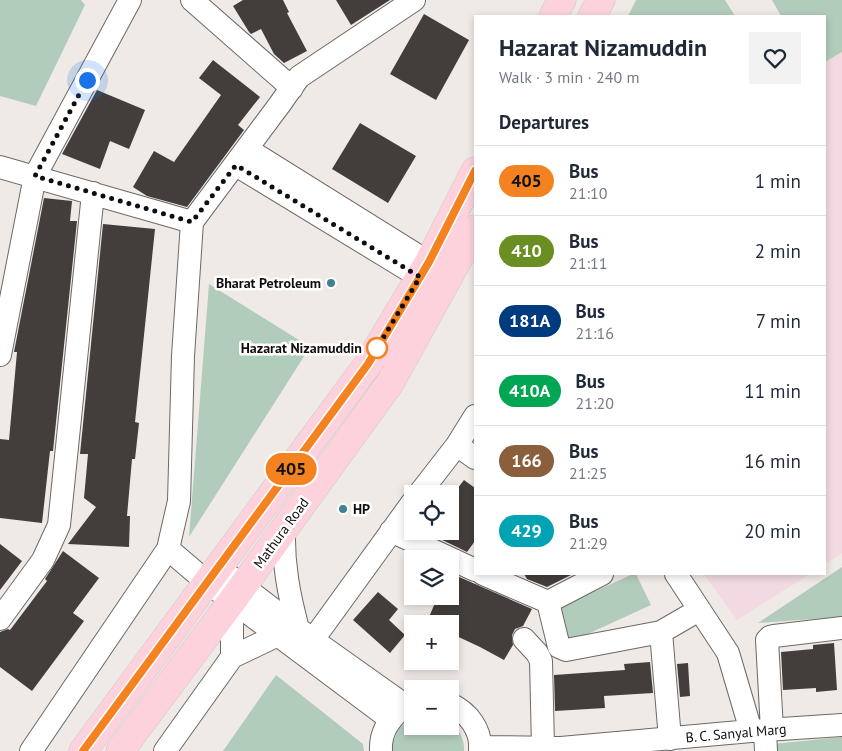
<!DOCTYPE html>
<meta charset="utf-8">
<style>
:root{--surface:#fff;--page:#f2f2f3;--text:#1f2937;--muted:#747a83;--line:#e0e1e3}
body{margin:0;font-family:"PT Sans",sans-serif;background:var(--page);color:var(--text);height:100vh;display:flex;flex-direction:column;font-size:19px;white-space:nowrap}
*{box-sizing:border-box;margin:0}
p{font-size:16px;color:var(--muted)}
.icon{flex:none;width:28px;height:28px;fill:none;stroke:currentColor;stroke-width:2;stroke-linecap:round;stroke-linejoin:round}
.map{position:relative;flex:1;overflow:hidden}
.details{position:absolute;left:474px;top:15px;width:352px;height:560px;display:flex;flex-direction:column;background:var(--surface);border-radius:0px;box-shadow:0 2px 8px #0003}
.details>*{flex:none}
.badge{padding:0 10px;border-radius:16px;font-size:18px;line-height:32px}
.controls{position:absolute;left:404px;top:485px;display:grid;gap:10px}
.controls a{display:grid;place-items:center;width:55px;height:55px;border-radius:0px;background:var(--surface);box-shadow:0 2px 8px #0003;font-size:25px}
.you{position:absolute;width:25px;height:25px;margin:-12px;border:4px solid #fff;border-radius:50%;background:#1a73e8;box-shadow:0 0 0 8px #1a73e833}
.map>.badge{position:absolute;translate:-50% -50%;box-shadow:0 0 0 2px #fff}
h2{padding:0 25px;font-size:19px;line-height:45px}
.round{display:grid;place-items:center;flex:none;width:52px;height:52px;border-radius:0px;background:var(--page)}
.summary{display:flex;align-items:center;justify-content:space-between;height:85px;padding:0 25px}
h1{font-size:24px;font-weight:800;line-height:38px}
ul{padding:0;list-style:none}
li{display:flex;align-items:center;gap:15px;height:70px;padding:0 25px;border-top:1px solid var(--line)}
li div{flex:1}
li b{display:block;font-size:19px}
li em{font-style:normal}
li .badge{min-width:55px;font-weight:700;text-align:center}
.map>svg:first-child{display:block}
</style>
<div class="map">
<svg width="842" height="751" viewBox="0 0 842 751">
<rect width="100%" height="100%" fill="#f0eae7"/>
<path fill="#f3dae2" d="M 842,52 L 842,553 L 825,564 L 825,62 Z
M 704,574 L 810,574 L 737,620 Z"/>
<path fill="#b2ccbc" d="M 0,0 L 81,0 L 85,5 L 36,106 L 0,96 Z
M 636,0 L 725,0 L 735,16 L 628,16 Z
M 772,0 L 842,0 L 842,52 L 825,62 L 825,16 L 781,16 Z
M 209,284 L 310,347 L 189,537 Z
M 842,567 L 842,617 L 758,623 Z
M 633,574 L 636,574 L 651,605 L 568,643 L 554,610 Z
M 276,675 L 363,744 L 364,751 L 223,751 Z
M 412,718 L 412,726 L 450,726 L 450,722 C 459,727 465,741 464,751 L 391,751 L 391,747 L 399,728 Z
M 842,737 L 842,751 L 774,751 L 773,744 Z"/>
<path fill="#433e3c" d="M 243,0 L 283,0 L 289,12 L 287,13 L 307,51 L 284,63 L 274,54 L 261,29 L 251,34 L 249,32 L 233,6 Z
M 336,0 L 390,0 L 351,25 Z
M 424,14 L 469,40 L 436,100 L 390,74 Z
M 213,60 L 260,97 L 238,125 L 244,130 L 187,207 L 147,196 L 133,187 L 154,151 L 174,162 L 221,95 L 199,78 Z
M 97,90 L 145,110 L 129,149 L 110,141 L 100,169 L 62,154 Z
M 360,123 L 416,156 L 388,203 L 332,169 Z
M 44,198 L 72,201 L 70,221 L 77,221 L 53,451 L 50,451 L 42,523 L 0,518 L 0,439 L 9,440 L 17,352 L 14,352 Z
M 103,224 L 155,229 L 135,422 L 139,423 L 135,459 L 132,459 L 127,516 L 130,516 L 129,547 L 68,544 L 96,507 L 84,498 L 88,454 L 80,454 Z
M 464,480 L 475,488 L 475,541 L 467,552 L 424,531 L 450,531 L 450,498 Z
M 0,544 L 22,561 L 0,590 Z
M 63,551 L 99,578 L 73,613 L 84,621 L 32,691 L 0,667 L 0,632 L 8,629 L 10,630 L 47,581 L 45,579 Z
M 450,573 L 532,609 L 523,626 L 515,629 L 512,635 L 513,645 L 504,660 L 480,647 L 450,633 L 450,624 L 426,624 L 438,596 L 450,596 Z
M 524,574 L 573,574 L 547,587 L 527,579 Z
M 378,592 L 398,609 L 389,620 L 405,635 L 390,653 L 353,620 Z
M 834,643 L 837,690 L 816,692 L 816,688 L 783,690 L 781,652 L 813,649 L 813,645 Z
M 650,662 L 653,693 L 604,696 L 605,708 L 555,711 L 554,675 L 625,670 L 624,664 Z
M 688,663 L 690,696 L 680,697 L 677,664 Z"/>
<g fill="none" stroke-linecap="round" stroke-linejoin="round">
<g stroke="#6e6865" stroke-width="24">
<path id="street" d="M 192,0 L 292,88
M 247,149 L 444,272
M 236,165 L 420,277
M 0,167 L 192,222
M 0,355 L 35,176 L 130,0
M 457,445 L 475,458
M 419,494 L 457,445 L 475,416
M 284,530 C 283,565 289,595 298,629
M 391,531 L 475,570
M 168,549 L 208,583 L 390,719
M 219,568 L 313,640 L 406,706
M 483,574 L 548,602
M 602,574 L 548,602 L 559,647 L 566,650 L 661,632 L 699,610
M 676,574 L 728,653 L 751,731
M 0,619 L 43,560 L 59,525 L 93,193
M 661,632 L 670,739
M 524,639 L 537,653 L 541,661 L 543,747
M 304,652 L 412,503
M 232,657 L 278,635
M 450,704 C 468,712 482,730 480,751
M 772,730 L 767,640 L 770,637 L 774,636 L 842,628
M 765,731 L 766,751
M 480,747 L 561,748 L 751,731 L 842,725
M 31,751 L 168,549 L 179,501 L 183,356 L 192,222 L 280,104 L 299,77 L 414,0
M 165,751 L 232,657 L 232,601
M 381,751 C 380,733 388,721 401,709"/>
</g>
<g stroke="#cacaca" stroke-width="29">
<path id="primary" d="M 553,16 L 562,0
M 592,16 L 601,0
M 83,751 L 368,364 L 429,262 L 475,171
M 120,751 L 232,601 L 390,383 L 475,229"/>
</g>
<use href="#street" stroke="#fff" stroke-width="22"/>
<use href="#primary" stroke="#fdd2dd" stroke-width="28"/>
</g>
<g fill="none" stroke-linecap="round" stroke-linejoin="round">
<g stroke="#fff" stroke-width="11">
<path id="line" d="M 83,751 L 368,364 L 429,262 L 475,171"/>
</g>
<use href="#line" stroke="#f58220" stroke-width="8"/>
<path stroke="#100d0c" stroke-width="5" stroke-dasharray="0 9" d="M 87,80 L 35,176 L 192,222 L 236,165 L 420,277 L 377,348"/>
</g>
<g fill="#408294" stroke="#fff" stroke-width="2">
<circle cx="331" cy="283" r="5"/>
<circle cx="343" cy="509" r="5"/>
</g>
<circle fill="#fff" stroke="#f58220" stroke-width="2.5" cx="377" cy="348" r="10"/>
<g text-anchor="middle" dominant-baseline="central" stroke-width="5" stroke-linejoin="round" paint-order="stroke">
<g font-size="14" font-weight="bold" fill="#100d0c" stroke="#fff" text-anchor="end">
<text x="321" y="283">Bharat Petroleum</text>
<text x="353" y="509" text-anchor="start">HP</text>
</g>
<g font-size="14" font-weight="bold" fill="#100d0c" stroke="#fff" text-anchor="end">
<text x="362" y="348">Hazarat Nizamuddin</text>
</g>
<g font-size="14" fill="#100d0c" stroke="#fff">
<text transform="translate(281 533) rotate(-54)">Mathura Road</text>
<text transform="translate(736 733) rotate(-5)">B. C. Sanyal Marg</text>
</g>
</g>
</svg>
<div class="controls">
<a><svg class="icon" aria-label="locate" viewBox="0 0 24 24"><circle cx="12" cy="12" r="6"/><path d="M12 2v4M12 18v4M2 12h4M18 12h4"/></svg></a>
<a><svg class="icon" aria-label="layers" viewBox="0 0 24 24"><path d="M12 4l9 5-9 5-9-5zM3 14l9 5 9-5"/></svg></a>
<a>+</a>
<a>−</a>
</div>
<div class="you" style="left:87px;top:80px"></div>
<b class="badge" style="left:291px;top:469px;background:#f58220;color:#111">405</b>
<section class="details">
<div class="summary"><div><h1>Hazarat Nizamuddin</h1><p>Walk · 3 min · 240 m</p></div><a class="round"><svg class="icon" aria-label="heart" viewBox="0 0 24 24"><path d="M12 20l-8-8c-3-5 5-10 8-4 3-6 11-1 8 4z"/></svg></a></div>
<h2>Departures</h2>
<ul>
<li><span class="badge" style="background:#f58220;color:#111">405</span><div><b>Bus</b><p>21:10</p></div><em>1 min</em></li>
<li><span class="badge" style="background:#6b8e23;color:#fff">410</span><div><b>Bus</b><p>21:11</p></div><em>2 min</em></li>
<li><span class="badge" style="background:#003b80;color:#fff">181A</span><div><b>Bus</b><p>21:16</p></div><em>7 min</em></li>
<li><span class="badge" style="background:#00a651;color:#fff">410A</span><div><b>Bus</b><p>21:20</p></div><em>11 min</em></li>
<li><span class="badge" style="background:#8b5e3c;color:#fff">166</span><div><b>Bus</b><p>21:25</p></div><em>16 min</em></li>
<li><span class="badge" style="background:#00a3b4;color:#fff">429</span><div><b>Bus</b><p>21:29</p></div><em>20 min</em></li>
</ul>
</section>
</div>
